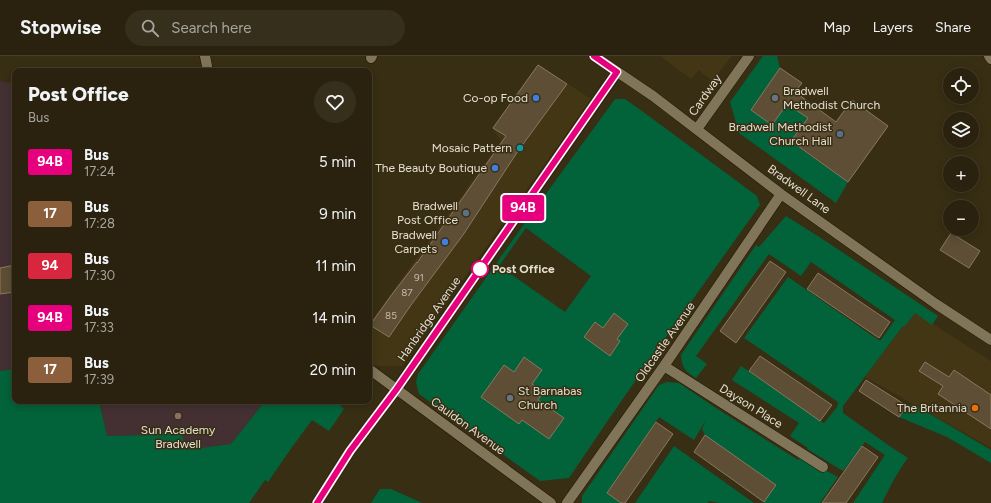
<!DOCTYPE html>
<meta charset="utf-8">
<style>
:root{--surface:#2a220e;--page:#362f1c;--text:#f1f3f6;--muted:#a5a49e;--line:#463f2e}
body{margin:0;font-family:Figtree,sans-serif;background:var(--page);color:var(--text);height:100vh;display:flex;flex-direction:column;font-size:15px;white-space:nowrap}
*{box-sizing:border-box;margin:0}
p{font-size:13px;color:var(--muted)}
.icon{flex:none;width:22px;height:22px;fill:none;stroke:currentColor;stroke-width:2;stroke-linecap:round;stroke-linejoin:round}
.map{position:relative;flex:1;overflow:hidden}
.side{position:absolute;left:12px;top:12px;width:360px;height:336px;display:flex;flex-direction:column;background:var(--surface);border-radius:8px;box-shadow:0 2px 10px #0003,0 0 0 1px var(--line)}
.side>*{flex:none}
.badge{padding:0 8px;border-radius:3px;font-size:14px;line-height:26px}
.fabs{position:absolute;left:943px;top:12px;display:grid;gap:8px}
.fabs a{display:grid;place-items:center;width:36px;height:36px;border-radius:50%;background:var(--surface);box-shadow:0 2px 10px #0003,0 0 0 1px var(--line);font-size:20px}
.map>.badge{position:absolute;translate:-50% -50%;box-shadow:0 0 0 2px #fff}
.round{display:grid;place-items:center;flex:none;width:42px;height:42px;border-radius:21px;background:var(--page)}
.head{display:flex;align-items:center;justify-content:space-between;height:68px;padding:0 16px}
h1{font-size:19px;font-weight:800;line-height:30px}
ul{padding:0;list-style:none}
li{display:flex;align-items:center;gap:12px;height:52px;padding:0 16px}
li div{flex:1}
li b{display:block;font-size:15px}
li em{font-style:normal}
li .badge{min-width:44px;font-weight:700;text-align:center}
header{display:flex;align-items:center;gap:24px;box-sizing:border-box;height:56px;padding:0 20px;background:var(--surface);border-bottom:1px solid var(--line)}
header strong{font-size:19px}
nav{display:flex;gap:22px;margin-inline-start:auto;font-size:14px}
.search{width:280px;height:36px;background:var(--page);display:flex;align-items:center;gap:10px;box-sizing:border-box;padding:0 14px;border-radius:22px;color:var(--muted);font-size:15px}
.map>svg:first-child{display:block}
</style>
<header>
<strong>Stopwise</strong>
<div class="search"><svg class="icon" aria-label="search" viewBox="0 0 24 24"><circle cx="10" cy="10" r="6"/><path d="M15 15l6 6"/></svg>Search here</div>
<nav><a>Map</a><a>Layers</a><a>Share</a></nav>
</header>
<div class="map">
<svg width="991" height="447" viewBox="0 0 991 447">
<rect width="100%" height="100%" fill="#382e13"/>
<path fill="#433614" d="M 660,0 L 732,0 L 712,25 L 699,14 L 691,23 Z
M 538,8 L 591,43 L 402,310 L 378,310 L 373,309 L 369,305 L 369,268 L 501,85 L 492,72 Z
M 914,256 L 991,305 L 991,392 L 865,321 Z"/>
<path fill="#443033" d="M 0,25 L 15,28 L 15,313 L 0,315 Z
M 99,345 L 265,345 L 231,388 L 185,394 L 181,375 L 149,379 L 107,380 Z"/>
<path fill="#02633a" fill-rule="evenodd" d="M 763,0 L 777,0 L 780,12 L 751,54 L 772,69 L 787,48 L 808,62 L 791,86 L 848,126 L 836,147 L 739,77 L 730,46 Z
M 615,43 L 625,43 L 642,55 L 757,140 L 760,149 C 696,239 631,329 569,422 L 540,425 L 419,338 L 416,326 L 418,318 L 524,168 ZM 526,172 L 591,220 L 565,256 L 499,210 Z
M 786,160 L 827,186 L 938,260 L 932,269 L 915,257 L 904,271 L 903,270 L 843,350 L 843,357 L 891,391 L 908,402 C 897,416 890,431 882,447 L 853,447 L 885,399 L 865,386 L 843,415 L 807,393 L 808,392 L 790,380 L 799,367 L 732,324 L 741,310 L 824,367 L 837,351 L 838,346 L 744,282 L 788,221 L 880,285 L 895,264 L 811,206 L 801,220 L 769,198 L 696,300 L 707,308 L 696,322 C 685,315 682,312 681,299 L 756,189 L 759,191 Z
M 15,313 L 15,345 L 99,345 L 107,380 L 149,379 L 181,375 L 186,394 L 231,388 L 265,345 L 335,345 L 344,353 L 329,375 L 312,364 L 290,394 L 268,426 L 265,424 L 249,447 L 0,447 L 0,315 Z
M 667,326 L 679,327 L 713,350 L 798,404 L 801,401 L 838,421 L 820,447 L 763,447 L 776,429 L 705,379 L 702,373 L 706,364 L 694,384 L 659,361 L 607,437 L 621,447 L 582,447 L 582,440 L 659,329 Z
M 913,348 L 991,394 L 991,407 L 947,381 L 899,361 L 907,350 Z
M 674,390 L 754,447 L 719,447 L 709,445 L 708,447 L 635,447 Z
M 380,433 L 391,433 L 422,447 L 371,447 Z"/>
<path fill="#5e4e35" stroke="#89785e" d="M 538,9 L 567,28 L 518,95 L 463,179 L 411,249 L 389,281 L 370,269 L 393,237 L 417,206 L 417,207 L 441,173 L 506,80 L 493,72 Z
M 780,12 L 802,27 L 795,36 L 836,66 L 852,44 L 888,70 L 848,126 L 791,85 L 808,62 L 787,48 L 772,69 L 751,54 Z
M 951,177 L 980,195 L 969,212 L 940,194 Z
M 770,205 L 786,216 L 736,287 L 720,275 Z
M 15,209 L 15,236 L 0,238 L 0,212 Z
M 818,217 L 890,266 L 879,282 L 807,233 Z
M 614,257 L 628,268 L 617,283 L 620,285 L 610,300 L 584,281 L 595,266 L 603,272 Z
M 760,300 L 832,349 L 820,365 L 749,315 Z
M 524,301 L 542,314 L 532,328 L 543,336 L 538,344 L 564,362 L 549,383 L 522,364 L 519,368 L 481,341 L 504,309 L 514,316 Z
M 925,306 L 949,321 L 954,314 L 991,339 L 991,373 L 938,338 L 943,330 L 919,315 Z
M 866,324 L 907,350 L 899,361 L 859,335 Z
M 656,366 L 673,378 L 625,447 L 621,447 L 607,437 Z
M 705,379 L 776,429 L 764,446 L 694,396 Z
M 862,390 L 878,401 L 846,447 L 822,447 Z"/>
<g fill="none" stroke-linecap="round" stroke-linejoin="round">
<g stroke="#1f1500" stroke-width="11">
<path id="minor" d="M 205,0 L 208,15
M 594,0 L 653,40 L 781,138 L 936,248 L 991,284
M 989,0 L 991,3
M 371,2 L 372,0
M 697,73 L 749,0
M 664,310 L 823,411
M 369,313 L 551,447
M 317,447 L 350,395 L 396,334 L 617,16
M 567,447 L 664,310 L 781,138"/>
</g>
<use href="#minor" stroke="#807559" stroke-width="10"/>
</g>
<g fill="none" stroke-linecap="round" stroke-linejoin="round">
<g stroke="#fff" stroke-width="9">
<path id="line" d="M 317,447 L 350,395 L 396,334 L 617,16 L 594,0"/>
</g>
<use href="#line" stroke="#e6007e" stroke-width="6"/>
</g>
<g fill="#3f7fe0" stroke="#382e13" stroke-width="1.5">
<circle cx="536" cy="42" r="4"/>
<circle cx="495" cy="112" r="4"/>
<circle cx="445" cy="186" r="4"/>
</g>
<g fill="#6b7280" stroke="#382e13" stroke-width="1.5">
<circle cx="775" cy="42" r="4"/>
<circle cx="510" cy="342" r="4"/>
</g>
<g fill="#5c6f8a" stroke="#382e13" stroke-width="1.5">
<circle cx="840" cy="78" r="4"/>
<circle cx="466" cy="157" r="4"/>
</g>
<circle fill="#0f9aa8" stroke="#382e13" stroke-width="1.5" cx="520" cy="92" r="4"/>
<circle fill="#fff" stroke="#e6007e" stroke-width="2" cx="480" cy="213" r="8"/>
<circle fill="#e8710a" stroke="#382e13" stroke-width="1.5" cx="975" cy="352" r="4"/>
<circle fill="#8d6e63" stroke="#382e13" stroke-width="1.5" cx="178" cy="360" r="4"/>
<g text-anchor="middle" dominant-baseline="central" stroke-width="3" stroke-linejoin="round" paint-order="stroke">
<g font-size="10" fill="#c3bba9">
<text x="419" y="221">91</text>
<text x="407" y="236">87</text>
<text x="391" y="259">85</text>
</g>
<g font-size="12" fill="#e5dfd0" stroke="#382e13" text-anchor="end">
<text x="783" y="35" text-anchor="start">Bradwell<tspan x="783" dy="14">Methodist Church</tspan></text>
<text x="528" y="42">Co-op Food</text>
<text x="832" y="71">Bradwell Methodist<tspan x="832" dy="14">Church Hall</tspan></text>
<text x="512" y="92">Mosaic Pattern</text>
<text x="487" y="112">The Beauty Boutique</text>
<text x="458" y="150">Bradwell<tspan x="458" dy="14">Post Office</tspan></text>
<text x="437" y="179">Bradwell<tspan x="437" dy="14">Carpets</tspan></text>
<text x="518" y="335" text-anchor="start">St Barnabas<tspan x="518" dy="14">Church</tspan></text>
<text x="967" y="352">The Britannia</text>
<text x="178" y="374" text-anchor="middle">Sun Academy<tspan x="178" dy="14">Bradwell</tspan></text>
</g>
<g font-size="12" fill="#e5dfd0" stroke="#382e13">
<text transform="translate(705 39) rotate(-55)">Cardway</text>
<text transform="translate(799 133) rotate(36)">Bradwell Lane</text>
<text transform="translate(429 263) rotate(-55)">Hanbridge Avenue</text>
<text transform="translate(665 286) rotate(-55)">Oldcastle Avenue</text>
<text transform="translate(751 350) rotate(32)">Dayson Place</text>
<text transform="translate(468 370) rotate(36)">Cauldon Avenue</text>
</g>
<g font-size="12" font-weight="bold" fill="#e5dfd0" stroke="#382e13" text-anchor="start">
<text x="492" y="213">Post Office</text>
</g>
</g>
</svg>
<div class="fabs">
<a><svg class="icon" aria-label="locate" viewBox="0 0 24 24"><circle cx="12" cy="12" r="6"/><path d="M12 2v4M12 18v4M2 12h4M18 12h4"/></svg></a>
<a><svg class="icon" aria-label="layers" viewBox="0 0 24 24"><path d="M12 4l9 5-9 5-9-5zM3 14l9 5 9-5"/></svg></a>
<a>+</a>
<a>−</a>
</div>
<b class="badge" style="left:523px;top:152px;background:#e6007e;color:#fff">94B</b>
<section class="side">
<div class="head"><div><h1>Post Office</h1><p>Bus</p></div><a class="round"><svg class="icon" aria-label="heart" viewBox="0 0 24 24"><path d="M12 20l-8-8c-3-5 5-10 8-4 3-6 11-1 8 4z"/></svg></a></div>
<ul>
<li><span class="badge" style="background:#e6007e;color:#fff">94B</span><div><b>Bus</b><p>17:24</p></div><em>5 min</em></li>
<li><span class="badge" style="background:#8b5e3c;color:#fff">17</span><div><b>Bus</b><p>17:28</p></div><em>9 min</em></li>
<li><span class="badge" style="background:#d7263d;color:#fff">94</span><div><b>Bus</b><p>17:30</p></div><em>11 min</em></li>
<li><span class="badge" style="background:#e6007e;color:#fff">94B</span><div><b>Bus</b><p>17:33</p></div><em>14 min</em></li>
<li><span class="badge" style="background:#8b5e3c;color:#fff">17</span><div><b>Bus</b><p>17:39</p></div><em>20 min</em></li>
</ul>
</section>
</div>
